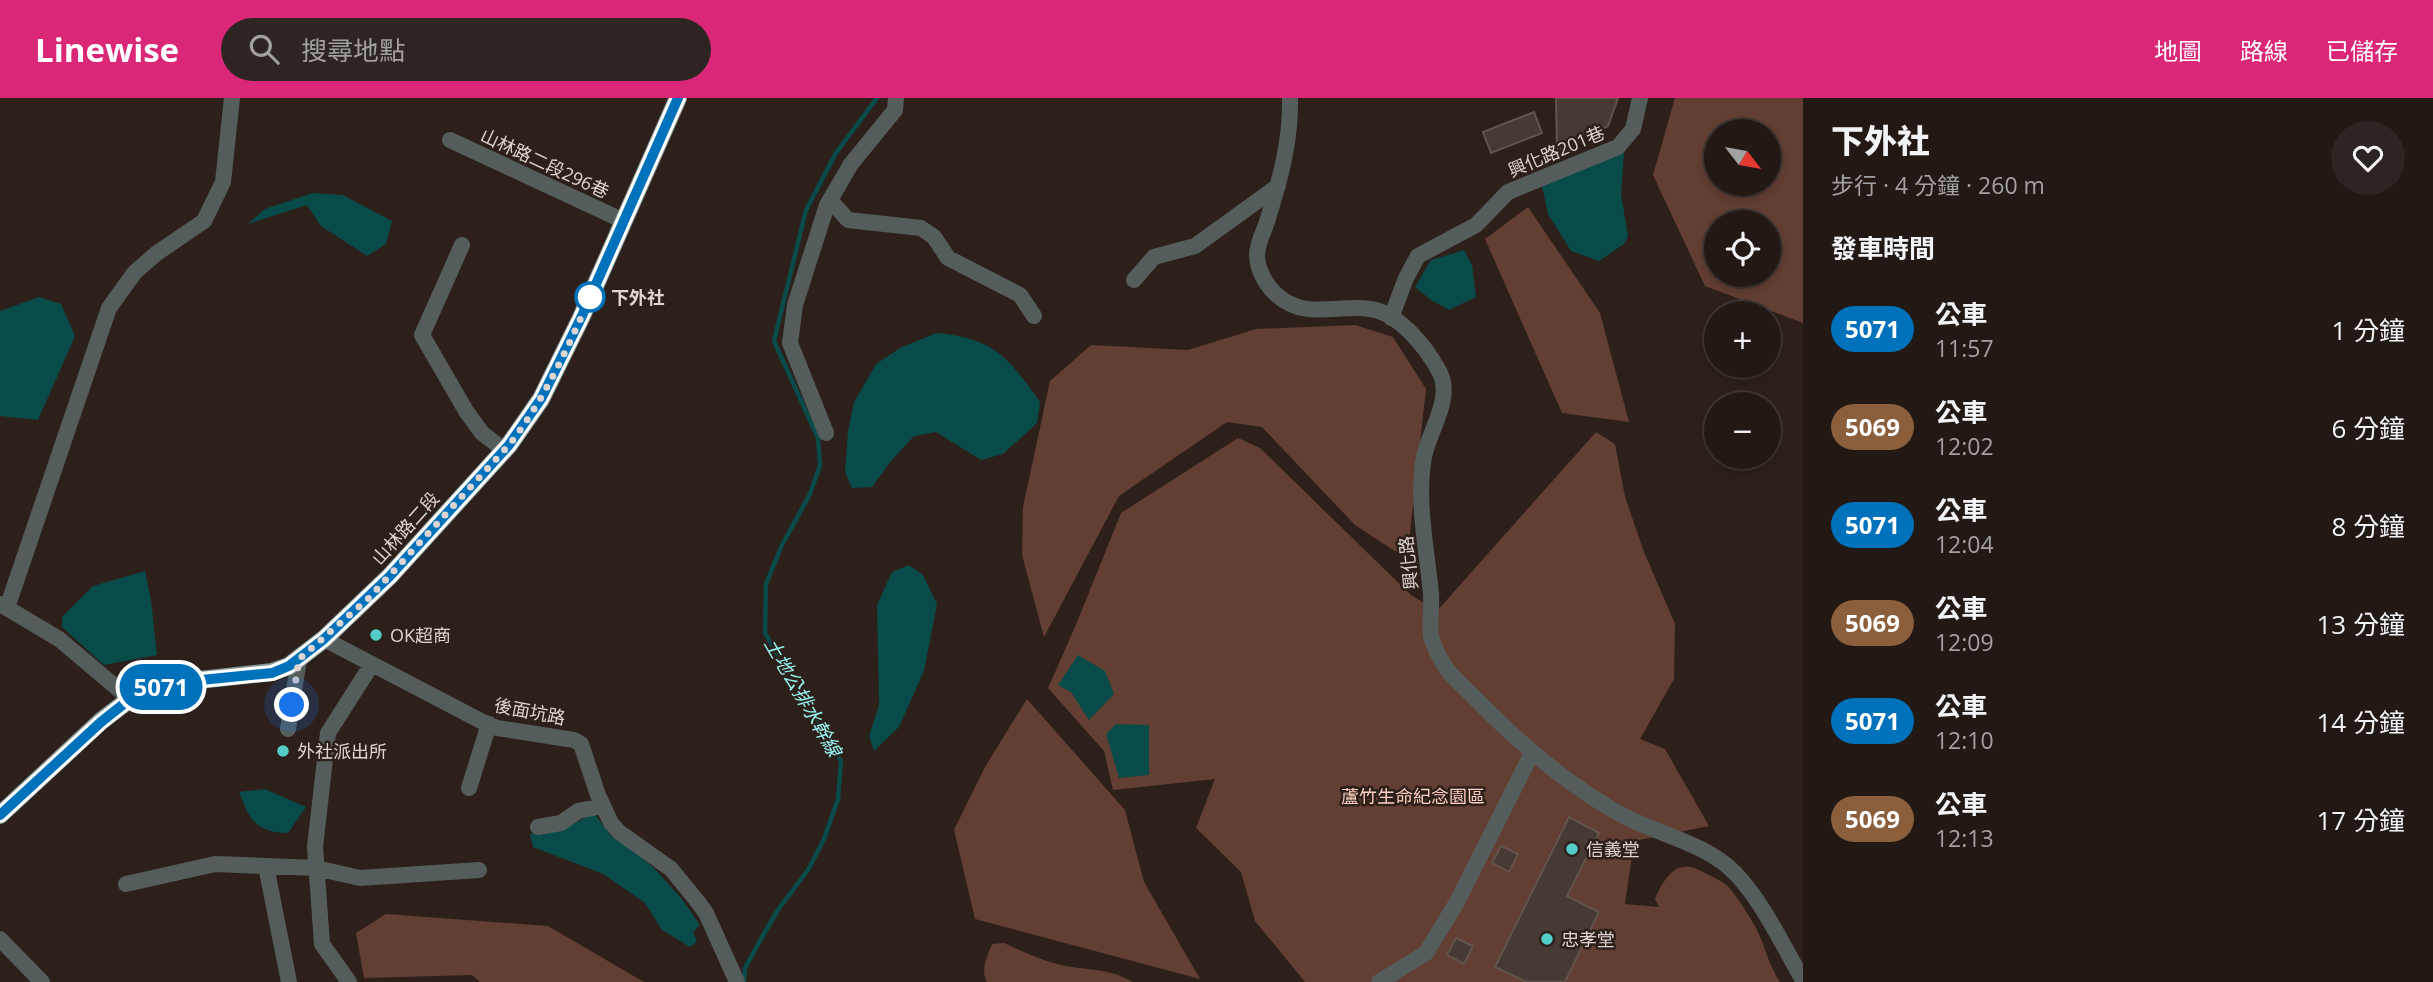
<!DOCTYPE html>
<html lang="zh-TW">
<meta charset="utf-8">
<style>
:root{--surface:#221814;--page:#2e2522;--text:#f1f3f6;--muted:#a2a0a0;--line:#3f3734;--accent:#db2777}
body{margin:0;font-family:"Open Sans","Noto Sans TC",sans-serif;background:var(--page);color:var(--text);height:100vh;display:flex;flex-direction:column;font-size:26px;white-space:nowrap}
*{box-sizing:border-box;margin:0}
p{font-size:23px;color:var(--muted)}
.icon{flex:none;width:38px;height:38px;fill:none;stroke:currentColor;stroke-width:2;stroke-linecap:round;stroke-linejoin:round}
.map{position:relative;flex:1;overflow:hidden}
.side{display:flex;flex-direction:column;background:var(--surface);width:630px}
.side>*{flex:none}
.badge{padding:0 14px;border-radius:23px;font-size:24px;line-height:46px}
.needle{width:46px;rotate:121deg}
.tools{position:absolute;left:1704px;top:21px;display:grid;gap:14px}
.tools a{display:grid;place-items:center;width:77px;height:77px;border-radius:50%;background:var(--surface);box-shadow:0 4px 10px #0003,0 0 0 2px var(--line);font-size:35px}
.you{position:absolute;width:35px;height:35px;margin:-18px;border:5px solid #fff;border-radius:50%;background:#1a73e8;box-shadow:0 0 0 10px #1a73e833}
.map>.badge{position:absolute;translate:-50% -50%;box-shadow:0 0 0 4px #fff}
h2{padding:0 28px;font-size:26px;line-height:63px}
.round{display:grid;place-items:center;flex:none;width:74px;height:74px;border-radius:37px;background:var(--page)}
.summary{display:flex;align-items:center;justify-content:space-between;height:119px;padding:0 28px}
h1{font-size:33px;font-weight:800;line-height:52px}
ul{padding:0;list-style:none}
li{display:flex;align-items:center;gap:21px;height:98px;padding:0 28px}
li div{flex:1}
li b{display:block;font-size:26px}
li em{font-style:normal}
li .badge{min-width:77px;font-weight:700;text-align:center}
header{display:flex;align-items:center;gap:42px;box-sizing:border-box;height:98px;padding:0 35px;background:var(--accent);color:#fff}
header strong{font-size:33px}
nav{display:flex;gap:38px;margin-inline-start:auto;font-size:24px}
.search{width:490px;height:63px;background:var(--page);display:flex;align-items:center;gap:18px;box-sizing:border-box;padding:0 24px;border-radius:38px;color:var(--muted);font-size:26px}
main{display:flex;flex:1;min-height:0}
.map>svg:first-child{display:block}
</style>
<header>
<strong>Linewise</strong>
<div class="search"><svg class="icon" aria-label="search" viewBox="0 0 24 24"><circle cx="10" cy="10" r="6"/><path d="M15 15l6 6"/></svg>搜尋地點</div>
<nav><a>地圖</a><a>路線</a><a>已儲存</a></nav>
</header>
<main>
<div class="map">
<svg width="1803" height="884" viewBox="0 0 1803 884">
<rect width="100%" height="100%" fill="#2d201b"/>
<path fill="#633e32" fill-rule="evenodd" d="M 1675,0 L 1803,0 L 1803,225 L 1705,188 L 1653,77 ZM 1717,33 L 1769,33 L 1769,86 L 1717,86 ZM 1717,124 L 1769,124 L 1769,177 L 1717,177 Z
M 1528,109 L 1600,215 L 1629,324 L 1562,315 L 1485,141 Z
M 1355,227 L 1393,239 L 1426,291 L 1407,461 L 1355,427 L 1262,329 L 1227,324 L 1119,398 L 1044,539 L 1022,457 L 1023,409 L 1050,283 L 1091,247 L 1188,252 L 1256,231 Z
M 1596,334 L 1615,346 L 1625,399 L 1644,454 L 1675,526 L 1674,581 L 1640,641 L 1665,651 L 1709,728 L 1634,743 L 1625,806 L 1659,809 L 1655,801 C 1664,781 1676,759 1701,773 C 1709,777 1718,781 1725,786 C 1734,793 1750,819 1756,830 C 1765,848 1769,868 1780,884 L 1305,884 L 1255,823 L 1241,774 L 1196,730 L 1215,681 L 1113,692 L 1104,653 L 1048,590 L 1075,529 L 1121,415 L 1238,340 L 1260,350 L 1411,497 L 1437,513 Z
M 1027,601 L 1125,712 L 1144,784 L 1200,881 L 975,821 L 954,732 L 985,669 Z
M 386,816 L 548,828 L 644,884 L 480,884 L 472,877 L 364,880 L 356,835 Z
M 1004,845 C 1021,853 1038,861 1057,866 C 1085,873 1107,869 1133,884 L 987,884 C 980,872 987,859 992,846 Z"/>
<path fill="#084b48" d="M 1624,54 L 1621,96 L 1628,138 L 1624,146 L 1599,163 L 1571,153 L 1548,116 L 1542,88 Z
M 313,95 L 343,97 L 392,123 L 386,146 L 367,158 L 321,128 L 307,107 L 248,126 L 265,111 Z
M 1464,152 L 1472,167 L 1476,199 L 1449,212 L 1431,202 L 1415,189 L 1431,162 Z
M 39,199 L 61,206 L 75,238 L 38,322 L 0,318 L 0,213 Z
M 936,235 C 994,240 1008,259 1040,304 L 1037,325 L 1003,356 L 981,362 L 936,334 L 914,338 L 891,363 L 872,389 L 852,390 L 845,374 L 848,333 L 854,304 L 876,266 L 900,250 Z
M 909,467 L 923,477 L 937,506 L 924,573 L 899,629 L 874,653 L 869,638 L 879,607 L 877,507 L 892,474 Z
M 145,473 L 151,502 L 157,557 L 104,567 L 62,529 L 62,519 L 93,488 Z
M 1078,557 L 1105,573 L 1114,596 L 1089,622 L 1071,594 L 1058,587 Z
M 1116,626 L 1149,627 L 1149,677 L 1119,680 L 1106,636 Z
M 265,691 L 306,709 L 288,735 C 256,735 249,721 239,694 Z
M 594,715 L 611,738 L 628,748 L 654,770 L 682,801 L 700,827 L 693,834 L 697,844 L 690,849 L 662,832 L 645,805 L 603,776 L 533,749 L 530,736 L 569,728 Z"/>
<g fill="none" stroke-linecap="round" stroke-linejoin="round">
<path stroke="#084b48" stroke-width="4.5" d="M 744,883 L 745,870 L 766,832 L 780,809 L 808,772 L 824,741 L 838,701 L 841,663 L 765,535 L 766,486 L 782,447 L 810,396 L 820,367 L 818,340 L 774,243 L 806,112 L 836,55 L 877,0"/>
</g>
<path fill="#473934" stroke="#62534e" stroke-width="2" d="M 1556,0 L 1618,0 L 1608,28 L 1557,54 Z
M 1534,14 L 1542,35 L 1491,55 L 1483,34 Z
M 1569,719 L 1599,735 L 1567,798 L 1599,814 L 1565,884 L 1527,884 L 1495,869 Z
M 1501,748 L 1518,756 L 1509,774 L 1492,765 Z
M 1456,840 L 1473,848 L 1464,866 L 1447,857 Z"/>
<g fill="none" stroke-linecap="round" stroke-linejoin="round">
<path stroke="#555d5c" stroke-width="16" d="M 1290,0 C 1291,41 1281,78 1269,117 C 1266,130 1257,144 1257,157 C 1257,172 1267,189 1278,198 C 1306,222 1338,206 1370,211 C 1399,215 1426,249 1439,273 C 1454,300 1429,332 1424,359 C 1416,403 1427,452 1431,496 C 1432,510 1429,525 1431,538 C 1434,549 1440,561 1446,570 C 1454,581 1466,591 1475,600 C 1520,646 1572,692 1630,721 C 1665,738 1708,747 1736,776 C 1764,806 1782,846 1803,882
M 450,42 L 624,123
M 830,102 L 848,122 L 921,130 L 934,139 L 948,160 L 1020,197 L 1034,218
M 462,147 L 422,237 L 466,313 L 482,335 L 504,352
M 1134,182 L 1154,159 L 1195,148 L 1278,88
M 1391,220 L 1406,180 L 1418,158 L 1476,127 L 1508,94 L 1618,49 L 1633,31 L 1640,0
M 826,335 L 790,245 L 795,207 L 827,107 L 851,66 L 895,12 L 896,0
M 0,506 L 59,541 L 130,601
M 7,510 L 109,210 L 135,174 L 157,155 L 204,123 L 223,84 L 232,0
M 324,541 L 481,623 L 497,630 L 574,642 L 581,646 L 598,697 L 611,725 L 619,734 L 671,771 L 698,804 L 706,815 L 737,884
M 288,631 L 299,561
M 469,690 L 489,626
M 538,729 L 561,725 L 578,713 L 602,708
M 266,768 L 289,884
M 126,786 L 215,766 L 316,770 L 360,780 L 479,772
M 0,841 L 42,884
M 349,884 L 322,846 L 315,749 L 328,635 L 372,566
M 1379,884 L 1426,855 L 1457,804 L 1532,655"/>
<path stroke="#869695" stroke-width="18" d="M 0,717 L 101,623 L 130,601 L 161,588 L 181,584 L 272,574 L 289,568 L 324,541 L 390,478 L 509,347 L 541,301 L 581,220 L 678,0"/>
</g>
<g fill="none" stroke-linecap="round" stroke-linejoin="round">
<g stroke="#fff" stroke-width="16">
<path id="line" d="M 0,717 L 101,624 L 130,601 L 161,589 L 181,584 L 272,575 L 289,568 L 324,541 L 390,478 L 509,347 L 541,301 L 581,220 L 678,0"/>
</g>
<use href="#line" stroke="#0072bc" stroke-width="10"/>
<path stroke="#ded5d2" stroke-width="7" stroke-dasharray="0 12.6" d="M 292,607 L 299,561 L 369,500 L 509,347 C 545,301 568,249 592,195 L 590,199"/>
</g>
<circle fill="#fff" stroke="#0072bc" stroke-width="3.5" cx="590" cy="199" r="14"/>
<g fill="#54cdc8" stroke="#2d201b" stroke-width="2.5">
<circle cx="376" cy="537" r="7"/>
<circle cx="283" cy="653" r="7"/>
<circle cx="1572" cy="751" r="7"/>
<circle cx="1547" cy="841" r="7"/>
</g>
<g text-anchor="middle" dominant-baseline="central" stroke-width="5" stroke-linejoin="round" paint-order="stroke">
<g font-size="18" fill="#ded5d2" stroke="#2d201b">
<text transform="translate(1556 53) rotate(-23)">興化路201巷</text>
<text transform="translate(545 65) rotate(25)">山林路二段296巷</text>
<text transform="translate(405 430) rotate(-48)">山林路二段</text>
<text transform="translate(1408 465) rotate(-96)">興化路</text>
<text transform="translate(530 613) rotate(11)">後面坑路</text>
</g>
<g font-size="18" font-weight="bold" fill="#ded5d2" stroke="#2d201b" text-anchor="start">
<text x="611" y="199">下外社</text>
</g>
<g font-size="18" fill="#ded5d2" stroke="#2d201b" text-anchor="start">
<text x="390" y="537">OK超商</text>
<text x="297" y="653">外社派出所</text>
<text x="1586" y="751">信義堂</text>
<text x="1561" y="841">忠孝堂</text>
</g>
<g font-size="18" fill="#fbcebf" stroke="#2d201b">
<text x="1413" y="698">蘆竹生命紀念園區</text>
</g>
<g font-size="19" font-style="italic" fill="#97f6f1" stroke="#2d201b">
<text transform="translate(803 599) rotate(60)">土地公排水幹線</text>
</g>
</g>
</svg>
<div class="tools">
<a><svg class="needle" viewBox="-14 -14 28 28"><path d="M0-13l5 13h-10z" fill="#e53935"/><path d="M0 13l5-13h-10z" fill="#a2a0a0"/></svg></a>
<a><svg class="icon" aria-label="locate" viewBox="0 0 24 24"><circle cx="12" cy="12" r="6"/><path d="M12 2v4M12 18v4M2 12h4M18 12h4"/></svg></a>
<a>+</a>
<a>−</a>
</div>
<div class="you" style="left:292px;top:607px"></div>
<b class="badge" style="left:161px;top:589px;background:#0072bc;color:#fff">5071</b>
</div>
<section class="side">
<div class="summary"><div><h1>下外社</h1><p>步行 · 4 分鐘 · 260 m</p></div><a class="round"><svg class="icon" aria-label="heart" viewBox="0 0 24 24"><path d="M12 20l-8-8c-3-5 5-10 8-4 3-6 11-1 8 4z"/></svg></a></div>
<h2>發車時間</h2>
<ul>
<li><span class="badge" style="background:#0072bc;color:#fff">5071</span><div><b>公車</b><p>11:57</p></div><em>1 分鐘</em></li>
<li><span class="badge" style="background:#8b5e3c;color:#fff">5069</span><div><b>公車</b><p>12:02</p></div><em>6 分鐘</em></li>
<li><span class="badge" style="background:#0072bc;color:#fff">5071</span><div><b>公車</b><p>12:04</p></div><em>8 分鐘</em></li>
<li><span class="badge" style="background:#8b5e3c;color:#fff">5069</span><div><b>公車</b><p>12:09</p></div><em>13 分鐘</em></li>
<li><span class="badge" style="background:#0072bc;color:#fff">5071</span><div><b>公車</b><p>12:10</p></div><em>14 分鐘</em></li>
<li><span class="badge" style="background:#8b5e3c;color:#fff">5069</span><div><b>公車</b><p>12:13</p></div><em>17 分鐘</em></li>
</ul>
</section>
</main>
